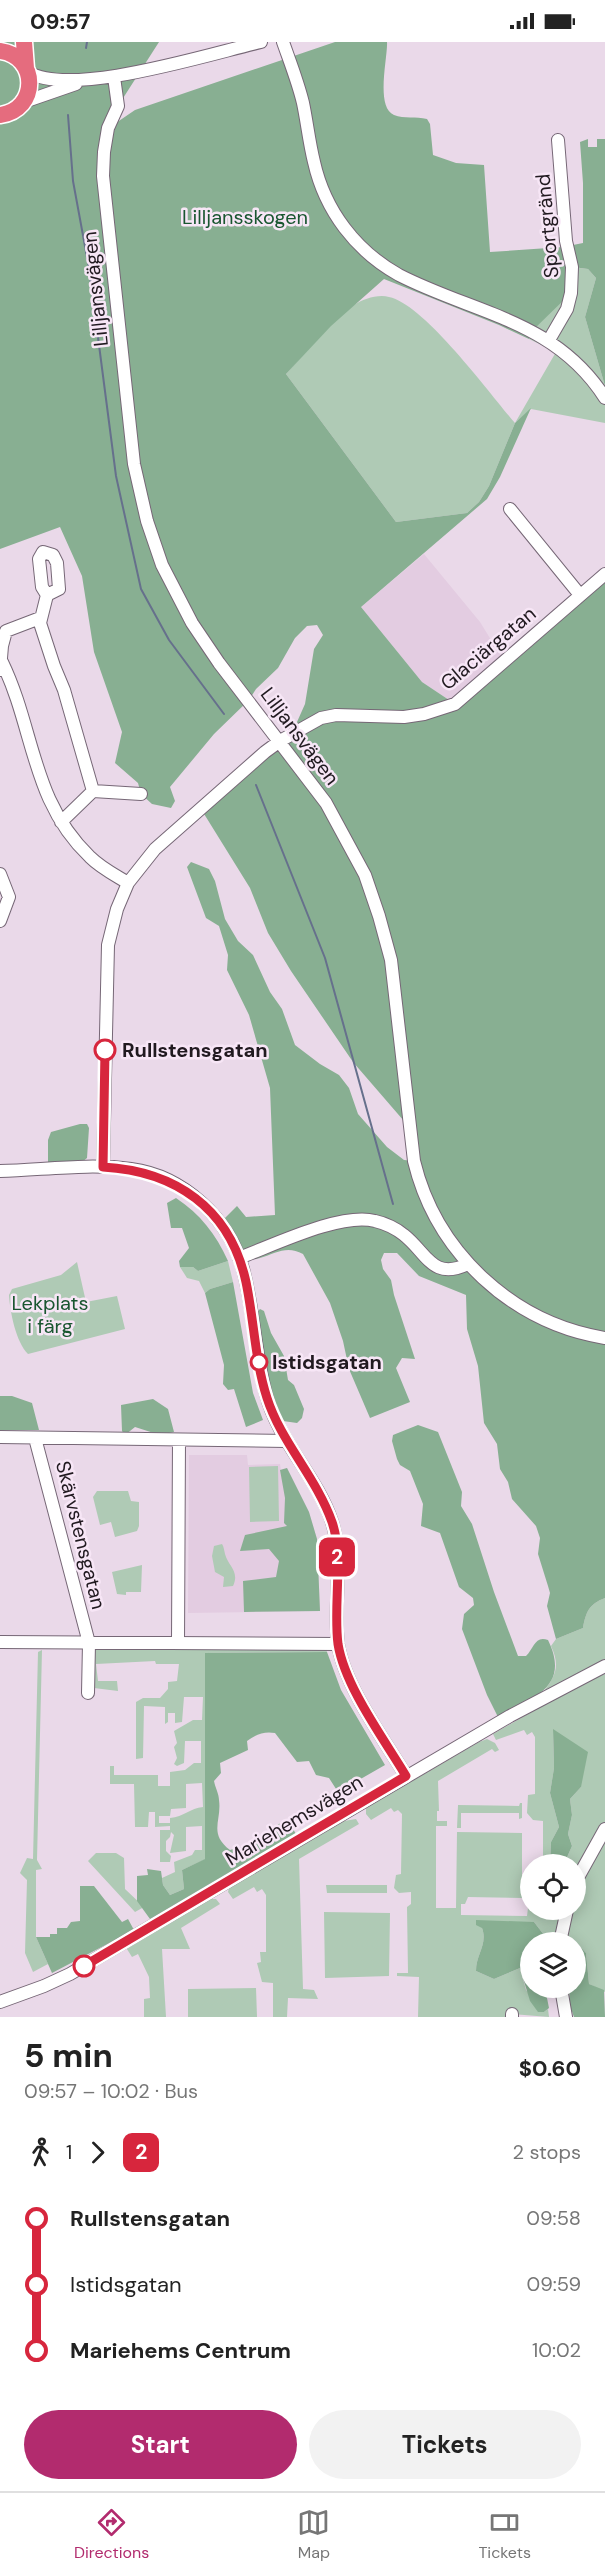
<!DOCTYPE html>
<meta charset="utf-8">
<style>
:root{--surface:#fff;--page:#f2f2f2;--text:#222;--muted:#767676;--line:#e0e0e0;--accent:#b22b6e}
body{margin:0;font-family:"DM Sans",sans-serif;background:var(--page);color:var(--text);height:100vh;display:flex;flex-direction:column;font-size:22px;white-space:nowrap}
*{box-sizing:border-box;margin:0}
p{font-size:20px;color:var(--muted)}
.icon{flex:none;width:33px;height:33px;fill:none;stroke:currentColor;stroke-width:2;stroke-linecap:round;stroke-linejoin:round}
.map{position:relative;height:1975px;overflow:hidden}
.drawer{display:flex;flex-direction:column;background:var(--surface);flex:1}
.drawer>*{flex:none}
.badge{padding:0 12px;border-radius:9px;font-size:21px;line-height:39px}
.buttons{position:absolute;left:520px;top:1812px;display:grid;gap:12px}
.buttons a{display:grid;place-items:center;width:66px;height:66px;border-radius:50%;background:var(--surface);box-shadow:0 3px 15px #0003;font-size:30px}
.map>.badge{position:absolute;translate:-50% -50%;box-shadow:0 0 0 3px #fff}
.legs{display:flex;align-items:center;gap:9px;height:66px;padding:0 24px;font-size:20px}
.legs p{margin-inline-start:auto}
.overview{display:flex;align-items:center;justify-content:space-between;height:102px;padding:0 24px}
h1{font-size:33px;font-weight:700;line-height:45px}
.cta{display:flex;gap:12px;margin-top:auto;padding:12px 24px}
.cta a{flex:1;height:69px;border-radius:36px;background:var(--accent);color:#fff;font-size:24px;font-weight:700;line-height:69px;text-align:center}
.cta a+a{background:var(--page);color:var(--text)}
ul{padding:0 24px;list-style:none}
li{display:flex;align-items:center;gap:21px;height:66px;font-size:22px}
li i{display:grid;place-items:center;width:9px;height:100%;margin:0 8px;background:currentColor}
li i::after{content:'';width:15px;height:15px;margin:-8px;border:4px solid;border-radius:50%;background:var(--surface)}
li p{margin-inline-start:auto}
li:first-child i{background:linear-gradient(#0000 50%,currentColor 0)}
li:last-child i{background:linear-gradient(currentColor 50%,#0000 0)}
.status{display:flex;justify-content:space-between;align-items:center;height:42px;padding:0 30px;background:var(--surface);direction:ltr}
.status svg{height:16px;fill:currentColor}
.tab-bar{display:flex;justify-content:space-around;align-items:center;height:84px;border-top:2px solid var(--line);background:var(--surface);font-size:16px;color:var(--muted)}
.tab-bar a{display:grid;justify-items:center;gap:3px}
.tab-bar .selected{color:var(--accent)}
.map>svg:first-child{display:block}
</style>
<div class="status"><b>09:57</b><svg viewBox="0 0 49 12"><path d="M0 12V9h3v3zM5 12V6h3v6zM10 12V3h3v9zM15 12V0h3v12zM26 1h20v11H26zM47 4h2v5h-2z"/></svg></div>
<div class="map">
<svg width="605" height="1975" viewBox="0 0 605 1975">
<rect width="100%" height="100%" fill="#ead9e9"/>
<path fill="#e3cce1" d="M 424,512 L 480,580 L 504,619 L 455,662 L 422,640 L 361,565 Z
M 189,1413 L 247,1413 L 248,1423 L 280,1422 L 281,1428 L 287,1426 L 309,1470 L 317,1497 L 320,1569 L 188,1571 Z"/>
<path fill="#afcab5" fill-rule="evenodd" d="M 572,225 L 588,227 L 596,236 L 585,275 L 605,344 L 605,381 L 531,367 L 515,381 L 489,444 L 479,460 L 467,471 L 396,480 L 286,332 C 307,309 328,281 354,263 C 363,257 378,252 389,255 C 424,262 489,351 515,381 L 556,310 L 529,297 L 532,289 Z
M 228,1219 L 233,1240 L 210,1247 L 205,1251 L 199,1239 L 187,1236 L 180,1225 L 193,1225 L 198,1229 Z
M 77,1220 L 86,1260 L 117,1254 L 125,1287 L 28,1312 C 16,1300 10,1270 9,1253 L 12,1247 L 61,1233 Z
M 278,1424 L 279,1479 L 250,1480 L 249,1425 Z
M 97,1449 L 128,1449 L 131,1459 L 139,1460 L 139,1484 L 137,1489 L 115,1495 L 111,1480 L 100,1483 L 93,1455 Z
M 222,1502 C 224,1505 224,1508 225,1512 C 228,1524 240,1529 233,1544 L 223,1545 L 224,1535 L 215,1530 L 212,1514 L 214,1504 Z
M 142,1523 L 141,1550 L 126,1550 L 126,1553 L 117,1552 L 112,1530 Z
M 605,1556 L 605,1617 L 542,1652 C 555,1635 561,1625 551,1604 L 556,1597 L 583,1586 C 586,1570 589,1562 605,1556 Z
M 92,1606 L 326,1607 L 327,1610 L 205,1611 L 206,1817 L 182,1828 L 184,1847 L 170,1853 L 163,1843 L 162,1836 L 175,1830 L 174,1820 L 192,1813 L 195,1808 L 202,1808 L 202,1784 L 186,1785 L 186,1809 L 170,1811 L 174,1793 L 171,1790 L 170,1795 L 166,1799 L 166,1809 L 171,1814 L 170,1820 L 160,1820 L 160,1788 L 170,1788 L 170,1784 L 155,1785 L 155,1770 L 149,1770 L 148,1785 L 135,1785 L 134,1742 L 110,1742 L 110,1724 L 114,1724 L 114,1733 L 158,1733 L 158,1744 L 170,1744 L 170,1730 L 185,1728 L 194,1721 L 201,1721 L 201,1699 L 185,1699 L 184,1721 L 177,1724 L 174,1722 L 177,1716 L 174,1705 L 177,1701 L 174,1689 L 193,1678 L 202,1678 L 203,1655 L 184,1655 L 182,1680 L 175,1681 L 175,1671 L 168,1671 L 168,1680 L 165,1682 L 165,1665 L 144,1664 L 143,1716 L 136,1717 L 136,1660 L 143,1656 L 160,1656 L 168,1647 L 168,1640 L 177,1639 L 179,1622 L 156,1622 L 155,1619 L 96,1622 L 98,1639 L 117,1639 L 118,1649 L 94,1646 ZM 202,1741 L 203,1765 C 190,1766 184,1775 170,1776 L 170,1781 L 159,1781 L 159,1774 L 170,1774 L 171,1767 L 186,1766 L 186,1742 Z
M 42,1608 L 37,1818 L 42,1827 L 36,1828 L 36,1895 L 48,1922 L 33,1930 L 25,1911 L 27,1838 L 20,1831 L 27,1816 L 33,1817 L 38,1610 Z
M 605,1632 L 605,1950 L 589,1942 L 586,1911 L 574,1898 L 569,1900 L 544,1900 L 544,1893 L 534,1880 L 482,1886 C 488,1902 476,1912 476,1929 L 494,1937 L 520,1926 L 526,1948 L 544,1970 L 548,1967 L 549,1975 L 512,1972 L 512,1975 L 418,1975 L 419,1935 L 397,1934 L 397,1931 L 408,1931 L 407,1865 L 411,1862 L 411,1850 L 399,1851 L 394,1846 L 396,1833 L 401,1832 L 402,1772 L 398,1768 L 394,1770 L 391,1766 L 371,1778 L 366,1772 L 366,1766 L 479,1700 L 487,1697 L 495,1701 L 499,1708 L 495,1710 L 492,1707 L 438,1739 L 439,1769 L 437,1769 L 437,1779 L 447,1779 L 447,1784 L 436,1784 L 436,1866 L 456,1866 L 457,1790 L 522,1791 L 522,1856 L 468,1855 L 465,1862 L 461,1862 L 461,1873 L 527,1874 L 528,1866 L 576,1868 L 576,1822 L 564,1822 L 572,1804 L 568,1792 L 572,1773 L 570,1757 L 581,1745 L 553,1688 L 554,1726 L 550,1751 L 559,1785 L 551,1800 L 550,1822 L 543,1822 L 543,1779 L 533,1778 L 527,1771 L 528,1753 L 535,1752 L 535,1695 L 532,1690 L 527,1693 L 524,1688 L 496,1698 L 493,1692 L 584,1640 Z
M 520,1761 L 522,1761 L 522,1776 L 519,1777 L 519,1771 L 461,1771 L 461,1786 L 457,1786 L 458,1763 L 519,1764 Z
M 356,1777 L 359,1782 L 299,1817 L 303,1947 L 314,1948 L 318,1957 L 288,1956 L 287,1975 L 273,1975 L 273,1941 L 262,1940 L 257,1921 L 261,1920 L 260,1910 L 266,1910 L 266,1853 L 262,1847 L 257,1850 L 254,1845 L 233,1857 L 228,1850 L 229,1846 L 344,1779 Z
M 96,1811 L 116,1811 L 124,1816 L 125,1847 L 144,1865 L 135,1870 L 88,1819 Z
M 326,1843 L 387,1843 L 387,1851 L 327,1851 Z
M 210,1857 L 216,1857 L 220,1862 L 181,1886 L 190,1907 L 162,1907 L 166,1975 L 144,1975 L 144,1957 L 150,1956 L 149,1935 L 138,1912 L 132,1915 L 125,1904 Z
M 324,1870 L 390,1871 L 389,1934 L 325,1936 Z
M 256,1946 L 257,1975 L 188,1975 L 188,1947 Z"/>
<path fill="#88af92" d="M 0,0 L 159,0 L 118,64 L 110,85 L 135,68 L 335,0 L 387,0 C 388,15 375,65 394,73 C 404,77 416,74 427,77 L 430,82 L 433,113 L 456,121 L 484,123 L 490,210 L 563,205 L 583,201 L 583,141 L 580,100 L 588,97 L 588,105 L 597,105 L 597,97 L 605,97 L 605,344 L 585,275 L 596,236 L 588,227 L 573,225 L 571,251 L 532,289 L 529,297 L 499,283 L 384,237 L 331,284 L 286,332 L 396,480 L 467,471 L 479,460 L 489,444 L 515,381 L 531,366 L 500,435 L 487,457 L 361,565 L 422,640 L 455,662 L 605,532 L 605,1556 C 589,1562 586,1570 583,1586 L 556,1597 L 547,1564 L 550,1551 L 548,1544 L 538,1512 L 540,1496 L 536,1484 L 512,1457 L 508,1440 L 500,1427 L 497,1402 L 484,1381 L 478,1324 L 467,1287 L 466,1253 L 419,1234 L 397,1211 L 384,1211 L 381,1218 L 383,1227 L 391,1238 L 394,1253 L 415,1317 L 402,1316 L 396,1326 L 410,1360 L 370,1376 L 349,1327 L 343,1299 L 330,1261 L 303,1212 C 287,1203 276,1211 260,1216 C 254,1218 247,1218 240,1218 L 220,1181 L 237,1164 L 246,1175 L 275,1173 L 270,1046 L 249,973 L 227,928 L 228,913 L 219,884 L 206,876 L 187,825 L 191,820 L 209,827 L 215,839 L 225,877 L 238,899 L 253,913 L 270,950 L 282,967 L 295,1003 L 320,1022 L 339,1033 L 349,1046 L 358,1072 L 387,1105 L 404,1118 L 414,1119 L 410,1086 L 353,1020 L 291,929 L 268,891 L 250,846 L 201,767 L 297,680 L 305,662 L 314,607 L 323,593 L 317,583 L 307,584 L 295,596 L 278,626 L 256,647 L 249,658 L 214,692 L 170,745 L 175,759 L 171,766 L 152,762 L 141,752 L 138,741 L 115,721 L 122,690 L 94,610 L 82,534 L 60,485 L 0,507 Z
M 80,1082 L 87,1082 L 89,1086 L 87,1116 L 82,1120 L 48,1121 L 48,1098 L 51,1090 Z
M 176,1156 C 200,1172 216,1192 228,1219 L 198,1229 L 193,1225 L 180,1225 L 179,1219 L 189,1206 L 182,1186 L 171,1186 L 167,1161 Z
M 233,1240 L 253,1351 L 263,1378 L 246,1385 L 234,1347 L 228,1348 L 223,1342 L 224,1323 L 205,1251 L 210,1247 Z
M 260,1267 L 264,1269 L 271,1291 L 284,1314 L 288,1338 L 294,1343 L 304,1367 L 302,1376 L 297,1381 L 276,1378 L 252,1276 Z
M 0,1354 L 12,1354 L 32,1361 L 39,1388 L 0,1388 Z
M 153,1357 L 168,1367 L 174,1390 L 160,1393 L 135,1385 L 125,1393 L 122,1389 L 121,1363 Z
M 418,1383 L 438,1390 L 462,1450 L 461,1464 L 472,1482 L 494,1550 L 518,1614 L 526,1614 C 534,1606 535,1593 548,1598 C 571,1645 533,1656 498,1675 L 487,1653 L 462,1587 L 464,1572 L 474,1563 L 473,1556 L 459,1545 L 440,1491 L 421,1484 L 423,1462 L 410,1429 L 400,1423 L 397,1417 L 392,1399 L 393,1393 Z
M 287,1426 L 309,1470 L 317,1497 L 320,1569 L 244,1570 L 243,1539 L 276,1535 L 279,1519 L 269,1507 L 240,1509 L 245,1493 L 287,1484 L 284,1481 L 285,1456 L 280,1428 Z
M 327,1610 L 341,1648 L 385,1723 L 338,1750 L 329,1736 L 316,1733 L 309,1719 L 297,1720 L 275,1691 C 265,1689 256,1692 247,1699 L 248,1708 L 220,1721 L 221,1731 L 214,1739 C 215,1745 219,1752 219,1758 C 222,1779 208,1791 230,1808 L 244,1804 L 287,1777 L 296,1792 L 157,1877 L 150,1877 L 137,1859 L 137,1834 L 148,1833 L 147,1827 L 161,1829 L 163,1843 L 170,1853 L 184,1847 L 182,1828 L 205,1817 L 205,1611 Z
M 553,1687 L 588,1710 L 581,1745 L 570,1757 L 572,1773 L 568,1792 L 572,1804 L 564,1822 L 550,1822 L 551,1800 L 559,1785 L 550,1751 L 554,1726 Z
M 80,1844 L 94,1844 L 122,1880 L 128,1877 L 134,1888 L 52,1931 L 36,1895 L 50,1895 L 50,1892 L 57,1892 L 57,1886 L 67,1886 L 71,1880 L 80,1879 Z
M 476,1878 L 534,1880 L 544,1893 L 544,1900 L 531,1900 L 531,1946 L 545,1946 L 549,1966 L 544,1970 L 538,1970 L 530,1959 L 520,1926 L 494,1937 L 476,1929 C 476,1912 488,1902 482,1886 L 476,1883 Z
M 574,1898 L 586,1911 L 589,1942 L 604,1948 L 605,1975 L 574,1975 L 570,1964 L 569,1946 L 576,1946 L 576,1900 L 569,1900 Z"/>
<g fill="none" stroke-linecap="round" stroke-linejoin="round">
<path stroke="#66708c" stroke-width="2" d="M 86,6 L 87,0
M 68,73 L 73,139 L 89,226 L 116,434 L 141,547 L 169,598 L 224,672
M 256,743 L 325,916 L 393,1162"/>
<g stroke="#766776" stroke-width="14">
<path id="minor" d="M 283,0 C 290,20 298,40 303,61 C 307,80 309,100 314,120 C 325,169 356,209 399,233 C 475,272 555,278 605,356
M 28,30 C 71,56 209,12 261,0
M 114,35 L 118,64 L 108,86 L 104,110 L 103,134 L 134,422 L 147,479 L 162,523 L 192,581 L 219,621 L 326,761 L 365,833 L 379,874 L 391,918 L 414,1119 C 436,1210 512,1281 605,1296
M 24,60 L 76,42
M 549,298 L 567,267 L 571,251 L 572,225 L 566,199 L 558,98
M 510,467 L 580,553
M 47,553 L 59,547 L 57,521 L 53,513 L 43,510 L 39,517 L 42,545 L 47,553 L 40,581 L 54,624 L 64,648 L 93,749 L 141,752
M 2,620 C 35,688 31,759 90,815 C 101,826 115,833 128,841
M 0,628 L 2,604 L 6,589 L 40,576
M 61,780 L 93,749
M 0,832 L 9,855 L 0,879
M 103,1125 L 108,903 L 117,867 L 128,841 L 155,807 L 265,710 L 280,699 L 321,676 L 336,673 L 404,675 L 424,672 L 455,662 L 605,532
M 0,1129 C 43,1128 89,1121 131,1127 C 184,1134 229,1177 243,1227 C 254,1268 255,1311 266,1352 C 278,1399 317,1434 332,1480 C 344,1516 333,1563 338,1602 C 345,1645 384,1697 406,1734
M 239,1216 C 274,1203 341,1170 375,1179 C 385,1181 397,1187 404,1193 C 427,1211 432,1239 468,1222
M 0,1395 L 287,1399
M 35,1396 L 89,1601 L 88,1651
M 0,1600 L 338,1602
M 178,1601 L 179,1398
M 576,1839 L 605,1787
M 560,1900 L 567,1868
M 561,1946 L 566,1975
M 0,1960 L 44,1944 L 70,1932 L 510,1674 L 605,1624
M 512,1972 L 512,1975"/>
</g>
<g stroke="#fff" stroke-width="19">
<path id="highway" d="M 24,0 L 26,26
M 0,9 C 39,14 39,68 0,73"/>
</g>
<use href="#minor" stroke="#fff" stroke-width="12"/>
<use href="#highway" stroke="#e56c7e" stroke-width="16"/>
</g>
<g fill="none" stroke-linecap="round" stroke-linejoin="round">
<g stroke="#fff" stroke-width="14">
<path id="line-1" d="M 84,1924 L 406,1734 C 384,1697 345,1645 338,1602 C 333,1564 344,1514 332,1480 C 316,1435 281,1400 267,1356 C 255,1319 254,1278 246,1240 C 230,1166 175,1129 103,1125 L 105,1008"/>
</g>
<use href="#line-1" stroke="#d7263d" stroke-width="9"/>
</g>
<g fill="#fff" stroke="#d7263d" stroke-width="3">
<circle cx="105" cy="1008" r="10"/>
<circle cx="259" cy="1320" r="8"/>
<circle cx="84" cy="1924" r="10"/>
</g>
<g text-anchor="middle" dominant-baseline="central" stroke-width="5" stroke-linejoin="round" paint-order="stroke">
<g font-size="20" fill="#195630" stroke="#f7e6f6">
<text x="245" y="175">Lilljansskogen</text>
<text x="50" y="1261">Lekplats<tspan x="50" dy="23">i färg</tspan></text>
</g>
<g font-size="20" fill="#211a20" stroke="#f7e6f6">
<text transform="translate(547 184) rotate(-95)">Sportgränd</text>
<text transform="translate(95 247) rotate(-96)">Lilljansvägen</text>
<text transform="translate(488 606) rotate(-40)">Glaciärgatan</text>
<text transform="translate(300 694) rotate(53)">Lilljansvägen</text>
<text transform="translate(81 1493) rotate(76)">Skärvstensgatan</text>
<text transform="translate(294 1778) rotate(-31)">Mariehemsvägen</text>
</g>
<g font-size="20" font-weight="bold" fill="#211a20" stroke="#f7e6f6" text-anchor="start">
<text x="122" y="1008">Rullstensgatan</text>
<text x="272" y="1320">Istidsgatan</text>
</g>
</g>
</svg>
<div class="buttons">
<a><svg class="icon" aria-label="locate" viewBox="0 0 24 24"><circle cx="12" cy="12" r="6"/><path d="M12 2v4M12 18v4M2 12h4M18 12h4"/></svg></a>
<a><svg class="icon" aria-label="layers" viewBox="0 0 24 24"><path d="M12 4l9 5-9 5-9-5zM3 14l9 5 9-5"/></svg></a>
</div>
<b class="badge" style="left:337px;top:1515px;background:#d7263d;color:#fff">2</b>
</div>
<section class="drawer">
<div class="overview"><div><h1>5 min</h1><p>09:57 – 10:02 · Bus</p></div><b>$0.60</b></div>
<div class="legs"><svg class="icon" aria-label="walk" viewBox="0 0 24 24"><circle cx="13" cy="4" r="2"/><path d="M13 8l-2 6 4 7M11 14l-3 7M7 12l3-4h3l4 4"/></svg>1<svg class="icon" aria-label="forward" viewBox="0 0 24 24"><path d="M9 5l7 7-7 7"/></svg><b class="badge" style="background:#d7263d;color:#fff">2</b><p>2 stops</p></div>
<ul>
<li><i style="color:#d7263d"></i><b>Rullstensgatan</b><p>09:58</p></li>
<li><i style="color:#d7263d"></i><span>Istidsgatan</span><p>09:59</p></li>
<li><i style="color:#d7263d"></i><b>Mariehems Centrum</b><p>10:02</p></li>
</ul>
<div class="cta"><a>Start</a><a>Tickets</a></div>
</section>
<nav class="tab-bar">
<a class="selected"><svg class="icon" aria-label="directions" viewBox="0 0 24 24"><path d="M12 3l9 9-9 9-9-9zM9 14v-3h6M13 9l2 2-2 2"/></svg>Directions</a>
<a><svg class="icon" aria-label="map" viewBox="0 0 24 24"><path d="M3 6l6-2 6 2 6-2v14l-6 2-6-2-6 2zM9 4v14M15 6v14"/></svg>Map</a>
<a><svg class="icon" aria-label="tickets" viewBox="0 0 24 24"><path d="M3 7h18v10H3zM15 7v10"/></svg>Tickets</a>
</nav>
